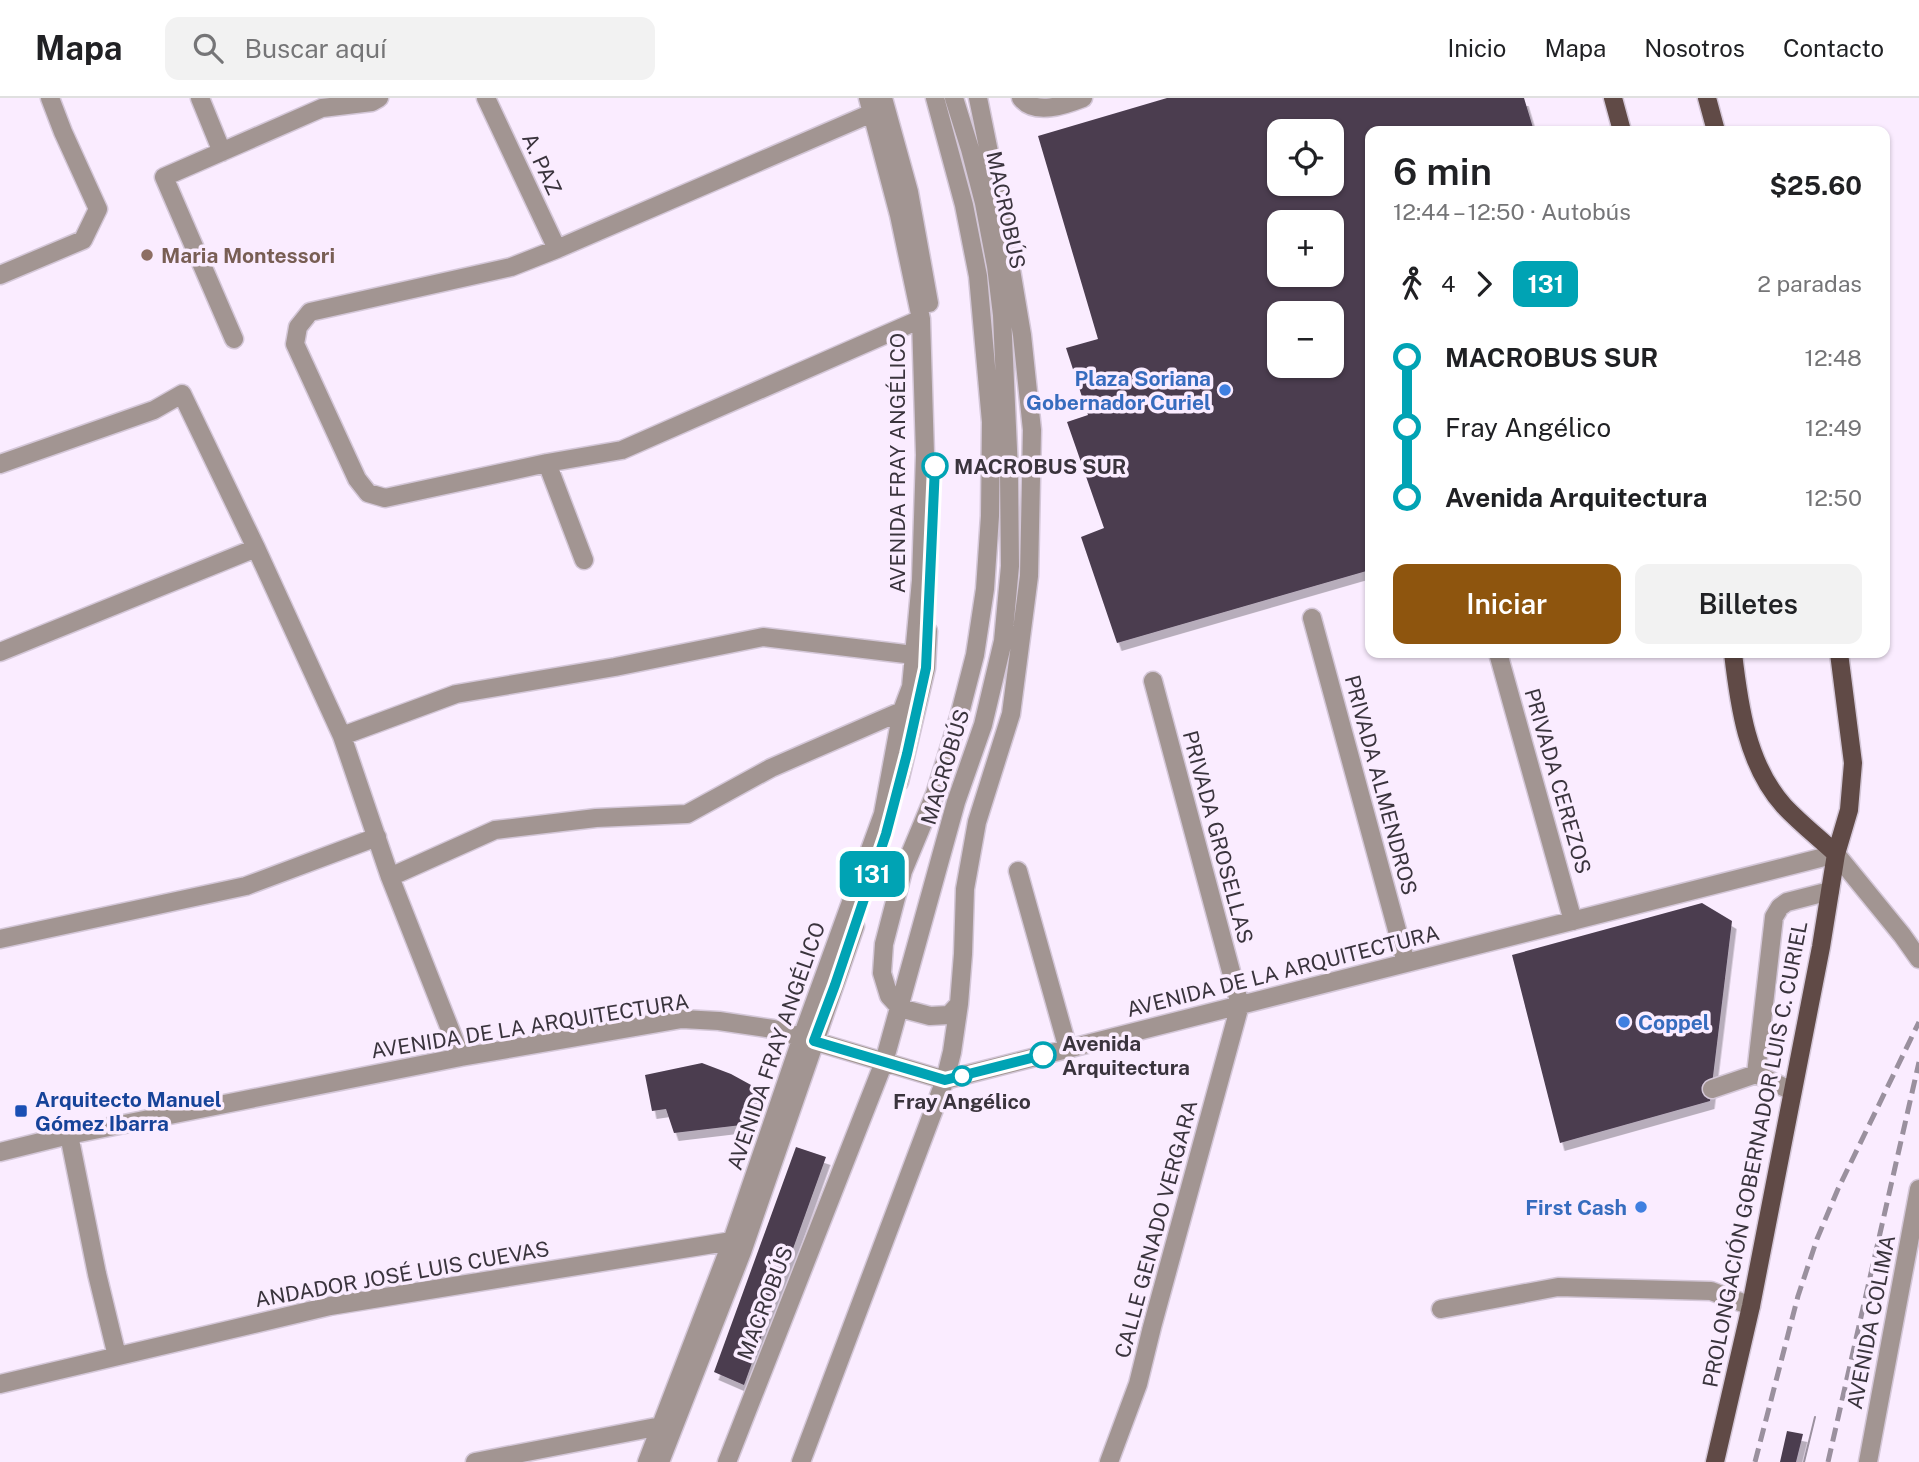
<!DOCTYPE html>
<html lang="es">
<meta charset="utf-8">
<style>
:root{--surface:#fff;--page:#f2f2f2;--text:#202124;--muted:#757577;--line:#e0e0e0;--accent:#8e550e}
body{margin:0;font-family:"Public Sans",sans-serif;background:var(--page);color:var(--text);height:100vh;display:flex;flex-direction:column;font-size:26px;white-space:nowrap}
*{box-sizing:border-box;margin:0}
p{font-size:23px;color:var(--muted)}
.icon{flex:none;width:38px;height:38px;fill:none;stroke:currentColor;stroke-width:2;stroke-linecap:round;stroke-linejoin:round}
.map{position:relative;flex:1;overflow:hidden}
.side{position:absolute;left:1365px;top:28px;width:525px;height:532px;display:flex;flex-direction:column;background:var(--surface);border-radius:14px;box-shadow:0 2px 5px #0004}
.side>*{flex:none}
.badge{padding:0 14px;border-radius:10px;font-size:24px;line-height:46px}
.controls{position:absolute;left:1267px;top:21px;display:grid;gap:14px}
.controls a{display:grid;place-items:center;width:77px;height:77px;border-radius:14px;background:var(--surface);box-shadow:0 2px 5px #0004;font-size:35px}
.map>.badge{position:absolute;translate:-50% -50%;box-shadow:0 0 0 4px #fff}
.legs{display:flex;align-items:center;gap:10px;height:77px;padding:0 28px;font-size:23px}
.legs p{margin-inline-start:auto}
.headline{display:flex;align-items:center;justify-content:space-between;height:119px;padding:0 28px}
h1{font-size:38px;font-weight:600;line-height:52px}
.cta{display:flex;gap:14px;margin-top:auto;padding:14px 28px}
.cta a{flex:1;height:80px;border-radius:14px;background:var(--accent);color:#fff;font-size:28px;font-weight:600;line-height:80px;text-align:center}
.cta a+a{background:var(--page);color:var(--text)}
ul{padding:0 28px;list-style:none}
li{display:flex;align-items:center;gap:24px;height:70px;font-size:26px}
li i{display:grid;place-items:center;width:10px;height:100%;margin:0 9px;background:currentColor}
li i::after{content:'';width:18px;height:18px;margin:-9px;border:5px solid;border-radius:50%;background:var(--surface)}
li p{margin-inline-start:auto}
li:first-child i{background:linear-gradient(#0000 50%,currentColor 0)}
li:last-child i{background:linear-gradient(currentColor 50%,#0000 0)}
header{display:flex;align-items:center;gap:42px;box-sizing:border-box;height:98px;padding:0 35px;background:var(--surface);border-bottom:2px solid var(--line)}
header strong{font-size:33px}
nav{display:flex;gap:38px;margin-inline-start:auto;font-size:24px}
.search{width:490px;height:63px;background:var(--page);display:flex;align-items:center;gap:18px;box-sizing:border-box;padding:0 24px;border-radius:14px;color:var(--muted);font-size:26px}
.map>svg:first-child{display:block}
</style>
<header>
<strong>Mapa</strong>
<div class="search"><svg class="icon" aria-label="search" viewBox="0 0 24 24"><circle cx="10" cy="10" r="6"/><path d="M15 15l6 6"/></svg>Buscar aquí</div>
<nav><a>Inicio</a><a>Mapa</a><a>Nosotros</a><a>Contacto</a></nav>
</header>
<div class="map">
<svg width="1919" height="1364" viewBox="0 0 1919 1364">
<defs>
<filter id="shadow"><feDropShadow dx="4.5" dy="8" stdDeviation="0" flood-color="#0004"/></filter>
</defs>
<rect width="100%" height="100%" fill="#faecff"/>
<path fill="#4b3e50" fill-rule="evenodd" filter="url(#shadow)" d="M 1167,0 L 1524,0 L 1534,33 L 1370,33 L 1370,472 L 1117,545 L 1081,439 L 1104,430 L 1067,324 L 1088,317 L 1066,250 L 1098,241 L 1038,38 ZM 1279,33 L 1332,33 L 1332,86 L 1279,86 ZM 1279,124 L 1332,124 L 1332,177 L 1279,177 ZM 1279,215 L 1332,215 L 1332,268 L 1279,268 Z
M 1702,805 L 1732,823 L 1710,1003 L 1560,1045 L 1512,857 Z
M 702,965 L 731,976 L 762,993 L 750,1026 L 674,1035 L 666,1011 L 652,1013 L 645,977 Z
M 796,1049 L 826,1059 L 744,1287 L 714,1274 Z
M 1787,1333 L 1803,1336 L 1796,1364 L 1780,1364 Z"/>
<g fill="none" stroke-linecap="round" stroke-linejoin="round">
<g stroke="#d4c7d8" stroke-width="21">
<path id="minor" d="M 200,0 L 222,54
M 486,0 L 557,151
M 883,0 L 909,94 L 929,205
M 935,0 L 964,107 L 978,178 L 991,324 L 990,418 L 985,491 L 975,557 L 959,619 L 935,696 L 903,773 L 884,846 L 882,875 L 889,898 L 900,910 L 930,918 L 949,917 L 959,906
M 1021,0 C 1035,18 1065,7 1083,0
M 872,15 L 557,151 L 511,169 L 310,214 L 298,229 L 295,246 L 357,381 L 368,395 L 385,400 L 547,365 L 622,352 L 921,221
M 0,177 L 83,142 L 98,111 L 63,34 L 50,0
M 234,241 L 164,79 L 322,10 L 372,4 L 379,0
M 547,365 L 584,462
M 0,366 L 154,312 L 182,296 L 256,450 L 342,638 L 390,779 L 461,959
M 1312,520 L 1406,865
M 0,554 L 256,450
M 1498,555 L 1573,823
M 342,638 L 456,596 L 615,569 L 763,539 L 914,557
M 899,684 L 926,570 L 928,533
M 1018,773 L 1068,951
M 390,779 L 495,732 L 596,720 L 687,716 L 771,670 L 902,613
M 0,841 L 246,788 L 377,739
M 1712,991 L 1756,976
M 1792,993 L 1756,976 L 1774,819 L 1780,809 L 1787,804 L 1830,793
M 69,1037 L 97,1176 L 117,1258
M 0,1054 L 69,1037 L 461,959 L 682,921 L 719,923 L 773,931 L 945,982 L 1836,756 L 1902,837 L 1919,861
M 1441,1211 L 1558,1189 L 1711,1193 L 1751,1208
M 0,1286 L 330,1208 L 732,1143
M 475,1364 L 661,1328
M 647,1364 L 732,1143 L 802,939 L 883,716 L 902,613 L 911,589 L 921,482 L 925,357 L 921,221 L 899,117 L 868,0
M 660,1364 L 742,1154 L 855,828
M 727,1364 L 884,964 L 956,704 L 983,627 L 1003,543 L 1010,468 L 1009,374 L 1002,217 L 996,168 L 984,105 L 970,51 L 954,0
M 801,1364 L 945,982 L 952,954 L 959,906 L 963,856 L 965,791 L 977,724 L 1011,616 L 1029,478 L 1032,332 L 1022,237 L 1002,118 L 978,0
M 1109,1364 L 1138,1286 L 1152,1229 L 1240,907 L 1153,583
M 1868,1364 L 1919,1091"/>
</g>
<g stroke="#d4c7d8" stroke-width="21">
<path id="major" d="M 1613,0 L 1622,33
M 1707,0 L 1716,33
M 1733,555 C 1739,607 1747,667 1784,708 C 1800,725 1819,740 1836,756
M 1715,1364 L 1751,1208 L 1821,849 L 1836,756 L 1849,712 L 1853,665 L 1839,555"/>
</g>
<use href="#minor" stroke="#a29592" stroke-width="18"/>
<use href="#major" stroke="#604a46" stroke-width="18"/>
<path stroke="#9a909e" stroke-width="2" d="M 1804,1364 L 1815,1319"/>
<path stroke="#9a909e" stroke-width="5" stroke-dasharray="14 7" stroke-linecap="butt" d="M 1755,1364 L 1798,1198 L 1817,1141 L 1838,1091 L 1919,924
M 1828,1364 L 1919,964"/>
</g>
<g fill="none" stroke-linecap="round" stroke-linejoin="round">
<g stroke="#fff" stroke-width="16">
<path id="line-1" d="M 935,368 L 926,570 L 907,656 L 886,736 L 835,887 L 814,943 L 945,982 L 1043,957"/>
</g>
<use href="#line-1" stroke="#00a3b4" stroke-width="10"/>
</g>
<circle fill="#8d6e63" stroke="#faecff" stroke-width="2.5" cx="147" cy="157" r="7"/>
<g fill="#3f7fe0" stroke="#faecff" stroke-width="2.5">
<circle cx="1225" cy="292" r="7"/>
<circle cx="1624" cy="924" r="7"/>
<circle cx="1641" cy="1109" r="7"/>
</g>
<g fill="#fff" stroke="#00a3b4" stroke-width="3.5">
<circle cx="935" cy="368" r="12"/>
<circle cx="1043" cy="957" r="12"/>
<circle cx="962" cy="978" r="9"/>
</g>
<rect fill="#1a4fb4" stroke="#faecff" stroke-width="2.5" x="14" y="1006" width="14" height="14" rx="3.5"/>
<g text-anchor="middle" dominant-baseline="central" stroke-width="7" stroke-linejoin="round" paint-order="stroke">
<g font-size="21" fill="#3a343d" stroke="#faecff">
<text transform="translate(542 66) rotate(65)">A. PAZ</text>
<text transform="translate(1006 112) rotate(78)">MACROBÚS</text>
<text transform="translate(897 365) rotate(-90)">AVENIDA FRAY ANGÉLICO</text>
<text transform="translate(945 669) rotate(-73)">MACROBÚS</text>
<text transform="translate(1558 683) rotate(74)">PRIVADA CEREZOS</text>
<text transform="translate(1381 687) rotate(75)">PRIVADA ALMENDROS</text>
<text transform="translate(1218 739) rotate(75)">PRIVADA GROSELLAS</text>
<text transform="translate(1283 873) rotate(-14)">AVENIDA DE LA ARQUITECTURA</text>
<text transform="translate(530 928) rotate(-9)">AVENIDA DE LA ARQUITECTURA</text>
<text transform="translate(776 948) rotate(-71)">AVENIDA FRAY ANGÉLICO</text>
<text transform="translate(1755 1056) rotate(-79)">PROLONGACIÓN GOBERNADOR LUIS C. CURIEL</text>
<text transform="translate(1156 1131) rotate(-75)">CALLE GENADO VERGARA</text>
<text transform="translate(402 1176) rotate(-10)">ANDADOR JOSÉ LUIS CUEVAS</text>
<text transform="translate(765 1205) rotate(-69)">MACROBÚS</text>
<text transform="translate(1871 1224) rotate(-79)">AVENIDA COLIMA</text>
</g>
<g font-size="21" font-weight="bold" fill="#785e54" stroke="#faecff" text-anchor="start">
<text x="161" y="157">Maria Montessori</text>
</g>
<g font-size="21" font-weight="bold" fill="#366cbe" stroke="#faecff" text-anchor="end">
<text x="1211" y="280">Plaza Soriana<tspan x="1211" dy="24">Gobernador Curiel</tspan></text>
<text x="1638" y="924" text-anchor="start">Coppel</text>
<text x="1627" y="1109">First Cash</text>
</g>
<g font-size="21" font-weight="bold" fill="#3a343d" stroke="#faecff" text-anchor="start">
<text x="954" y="368">MACROBUS SUR</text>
<text x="1062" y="945">Avenida<tspan x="1062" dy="24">Arquitectura</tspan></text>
<text x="962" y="1003" text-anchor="middle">Fray Angélico</text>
</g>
<g font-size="21" font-weight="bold" fill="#164399" stroke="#faecff" text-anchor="start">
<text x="35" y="1001">Arquitecto Manuel<tspan x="35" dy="24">Gómez Ibarra</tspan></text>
</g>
</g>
</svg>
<div class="controls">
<a><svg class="icon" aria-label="locate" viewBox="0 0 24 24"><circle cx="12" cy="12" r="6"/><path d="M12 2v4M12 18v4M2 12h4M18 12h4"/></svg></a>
<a>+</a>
<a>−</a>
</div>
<b class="badge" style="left:872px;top:776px;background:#00a3b4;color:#fff">131</b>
<section class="side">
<div class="headline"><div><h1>6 min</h1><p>12:44 – 12:50 · Autobús</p></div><b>$25.60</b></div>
<div class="legs"><svg class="icon" aria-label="walk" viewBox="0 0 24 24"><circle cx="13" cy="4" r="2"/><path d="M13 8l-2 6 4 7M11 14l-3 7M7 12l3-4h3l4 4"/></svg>4<svg class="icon" aria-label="forward" viewBox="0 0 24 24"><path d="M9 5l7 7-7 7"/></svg><b class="badge" style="background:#00a3b4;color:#fff">131</b><p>2 paradas</p></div>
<ul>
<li><i style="color:#00a3b4"></i><b>MACROBUS SUR</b><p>12:48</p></li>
<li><i style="color:#00a3b4"></i><span>Fray Angélico</span><p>12:49</p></li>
<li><i style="color:#00a3b4"></i><b>Avenida Arquitectura</b><p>12:50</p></li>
</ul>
<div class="cta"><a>Iniciar</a><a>Billetes</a></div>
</section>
</div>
